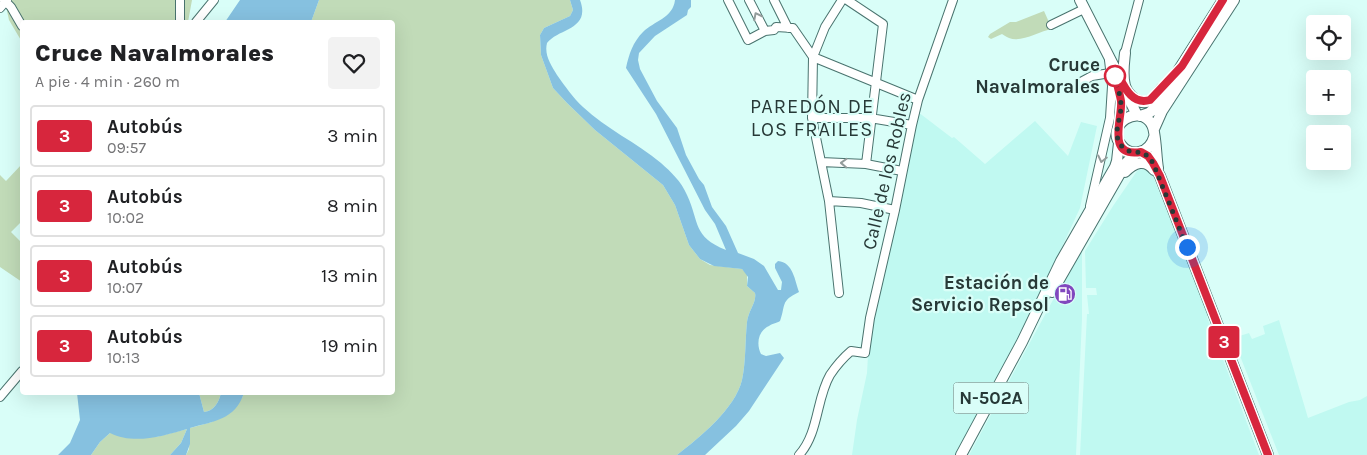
<!DOCTYPE html>
<html lang="es">
<meta charset="utf-8">
<style>
:root{--surface:#fff;--page:#f2f2f2;--text:#202124;--muted:#757577;--line:#e0e0e0}
body{margin:0;font-family:Karla,sans-serif;background:var(--page);color:var(--text);height:100vh;display:flex;flex-direction:column;font-size:19px;white-space:nowrap}
*{box-sizing:border-box;margin:0}
p{font-size:16px;color:var(--muted)}
.icon{flex:none;width:28px;height:28px;fill:none;stroke:currentColor;stroke-width:2;stroke-linecap:round;stroke-linejoin:round}
.map{position:relative;flex:1;overflow:hidden}
.side{position:absolute;left:20px;top:20px;width:375px;height:375px;display:flex;flex-direction:column;background:var(--surface);border-radius:5px;box-shadow:0 5px 20px #0002}
.side>*{flex:none}
.badge{padding:0 10px;border-radius:4px;font-size:18px;line-height:32px}
.fabs{position:absolute;left:1306px;top:15px;display:grid;gap:10px}
.fabs a{display:grid;place-items:center;width:45px;height:45px;border-radius:5px;background:var(--surface);box-shadow:0 5px 20px #0002;font-size:25px}
.you{position:absolute;width:25px;height:25px;margin:-12px;border:4px solid #fff;border-radius:50%;background:#1a73e8;box-shadow:0 0 0 8px #1a73e833}
.map>.badge{position:absolute;translate:-50% -50%;box-shadow:0 0 0 2px #fff}
.round{display:grid;place-items:center;flex:none;width:52px;height:52px;border-radius:5px;background:var(--page)}
.overview{display:flex;align-items:center;justify-content:space-between;height:85px;padding:0 15px}
h1{font-size:24px;font-weight:800;line-height:38px}
ul{padding:0;list-style:none}
li{display:flex;align-items:center;gap:15px;height:62px;margin:0 10px 8px;padding:0 5px;border:2px solid var(--line);border-radius:5px}
li div{flex:1}
li b{display:block;font-size:19px}
li em{font-style:normal}
li .badge{min-width:55px;font-weight:700;text-align:center}
.map>svg:first-child{display:block}
</style>
<div class="map">
<svg width="1367" height="455" viewBox="0 0 1367 455">
<rect width="100%" height="100%" fill="#d9fef8"/>
<path fill="#c0f9f1" d="M 918,112 L 952,138 L 954,137 L 985,164 L 1035,121 L 1068,156 L 1081,122 L 1097,126 L 1080,208 L 1030,316 L 955,455 L 852,455 L 857,420 L 867,373 L 869,337 Z
M 1140,169 L 1149,170 L 1152,174 L 1209,315 L 1207,317 L 1259,455 L 1080,455 L 1087,314 L 1089,314 L 1087,295 L 1097,295 L 1096,288 L 1086,288 L 1085,251 L 1113,206 L 1137,171 Z
M 1082,250 L 1082,319 L 1076,455 L 969,455 L 1079,252 Z
M 1279,320 L 1308,418 L 1349,402 L 1360,400 L 1367,396 L 1367,455 L 1279,455 L 1233,338 L 1249,333 L 1252,339 L 1265,334 L 1263,326 Z"/>
<path fill="#c1dbb8" d="M 7,0 L 192,0 L 188,22 L 22,22 L 22,42 L 9,20 L 5,2 Z
M 319,0 L 570,0 L 573,10 L 570,16 L 544,28 L 540,35 L 541,55 L 553,88 L 567,103 L 595,130 L 663,185 L 675,205 L 689,245 L 700,259 L 710,265 L 742,269 L 747,274 L 747,286 L 755,293 C 757,302 748,311 747,322 C 745,341 746,361 742,380 C 735,409 700,437 677,455 L 186,455 L 189,449 L 190,428 L 212,422 L 242,398 L 244,393 L 392,392 L 392,22 L 311,22 Z
M 1044,11 L 1052,29 C 1039,31 1022,43 1009,38 C 1006,37 1004,35 1002,34 L 991,39 L 988,37 L 990,34 L 1010,22 L 1016,22 Z
M 22,164 L 22,221 L 11,232 L 22,243 L 22,282 L 0,267 L 0,175 L 6,181 Z
M 199,393 L 221,393 C 219,402 214,411 204,412 Z
M 187,429 L 181,443 L 170,455 L 91,455 L 100,442 L 110,433 L 156,437 Z"/>
<path fill="#86c1e0" d="M 240,0 L 319,0 L 311,22 L 225,22 Z
M 570,0 L 580,0 C 591,30 559,28 547,43 C 544,55 551,65 557,75 C 565,86 573,98 583,107 C 606,129 636,142 661,163 C 671,172 681,181 687,195 C 700,223 692,236 726,250 L 715,224 L 705,210 L 656,114 L 626,68 C 629,54 633,42 643,32 C 654,21 673,18 675,0 L 691,0 L 691,7 L 688,10 L 687,15 L 655,36 L 639,53 L 638,60 L 640,69 L 657,101 L 677,128 L 686,155 L 699,179 L 704,185 L 712,207 L 726,226 L 738,253 L 754,259 L 764,266 L 778,290 L 781,290 L 782,282 L 775,268 L 775,264 L 778,261 C 793,262 795,281 799,292 C 780,301 786,305 780,321 C 777,323 773,323 769,326 C 758,331 756,344 761,354 L 766,356 L 780,353 L 784,358 L 749,411 L 736,426 L 705,455 L 677,455 C 700,437 735,409 742,380 C 746,361 745,341 747,322 C 748,311 757,302 755,293 L 747,286 L 748,277 L 742,269 L 714,266 L 700,259 L 689,245 L 675,205 L 663,185 L 595,130 L 567,103 L 553,88 L 541,55 L 540,35 L 544,28 L 570,16 L 573,10 Z
M 77,393 L 199,393 L 204,412 C 214,411 219,402 221,393 L 244,393 C 235,420 214,421 190,428 L 190,444 L 186,455 L 170,455 L 181,443 L 187,429 C 163,436 134,445 110,433 L 100,442 L 91,455 L 58,455 L 70,443 L 80,420 Z"/>
<g fill="none" stroke-linecap="round" stroke-linejoin="round">
<g stroke="#49736e" stroke-width="10">
<path id="minor" d="M 4,0 L 11,7 L 22,26
M 180,0 L 180,22
M 728,0 L 748,40 L 765,31 L 774,30 L 776,27 L 793,28 L 813,57
M 749,0 L 765,31
M 774,0 L 788,28
M 847,0 L 883,24 L 866,164
M 0,8 L 7,0
M 196,22 L 214,0
M 1051,25 L 1084,9
M 1125,53 L 1139,0
M 813,57 L 918,100
M 1079,83 L 1092,76 L 1110,73
M 812,118 L 870,118 L 912,125
M 821,162 L 866,164 L 902,171
M 829,201 L 861,203 L 895,210
M 1090,206 L 1110,118 L 1112,86 L 1109,60
M 839,293 L 829,201 L 812,118 L 813,57 L 825,27 L 842,0
M 0,397 L 22,371
M 799,455 C 819,433 816,399 830,375 C 836,366 844,357 851,351 L 865,353 L 870,318 L 895,210 L 912,125 L 918,100 L 953,0"/>
</g>
<g stroke="#49736e" stroke-width="12">
<path id="major" d="M 1080,0 L 1125,88 L 1130,101 L 1137,115
M 1125,53 C 1124,63 1122,75 1125,86 C 1128,95 1139,106 1150,101 C 1154,98 1158,93 1161,89
M 1115,76 L 1121,100 L 1119,125
M 1140,116 L 1149,113 L 1154,109 L 1223,0
M 1154,129 L 1162,111 L 1234,0
M 1154,137 C 1150,152 1132,159 1121,145 C 1104,125 1140,102 1152,125 C 1156,132 1156,158 1158,168
M 1141,152 C 1151,158 1155,166 1160,176 L 1268,455
M 1125,172 C 1134,163 1145,158 1154,170
M 1052,292 L 1126,163 L 1136,153
M 961,455 L 1022,342 L 1061,261 L 1115,167 L 1117,161 L 1119,143"/>
</g>
<use href="#minor" stroke="#fff" stroke-width="8"/>
<use href="#major" stroke="#fff" stroke-width="10"/>
</g>
<defs><path id="oneway-chevron" d="M-2-3.5L2.5 0L-2 3.5" fill="none" stroke-width="1.6" stroke-linecap="round" stroke-linejoin="round" transform="scale(1.25)"/></defs>
<g stroke="#939c9b">
<use href="#oneway-chevron" transform="translate(757 16) rotate(-117)"/>
<use href="#oneway-chevron" transform="translate(1102 159) rotate(103)"/>
<use href="#oneway-chevron" transform="translate(844 163) rotate(-178)"/>
</g>
<g fill="none" stroke-linecap="round" stroke-linejoin="round">
<g stroke="#fff" stroke-width="11">
<path id="line" d="M 1223,0 L 1182,66 L 1150,100 C 1130,106 1123,83 1115,69 C 1115,80 1119,90 1121,101 C 1123,118 1105,158 1141,152 L 1148,156 L 1153,163 L 1160,176 L 1268,455"/>
</g>
<use href="#line" stroke="#d7263d" stroke-width="8"/>
<path stroke="#273937" stroke-width="5" stroke-dasharray="0 9" d="M 1115,76 C 1116,83 1121,96 1121,106 C 1121,115 1117,124 1117,133 C 1117,147 1129,154 1141,152 L 1148,156 L 1153,163 L 1187,247"/>
</g>
<defs>
<g id="fuel-disc" transform="scale(1.125)"><circle r="9.5" fill="#8148be" stroke="#d9fef8"/><path d="M-5.5-6h7V0h2V4h1.3V-2.5L3-4.5l.8-.8L6-3V5H2.5V1h-1V6h-7ZM-4.2-4.7v3.2H.2V-4.7Z" fill="#fff"/></g>
</defs>
<g fill-rule="evenodd">
<use href="#fuel-disc" x="1065" y="294"/>
</g>
<circle fill="#fff" stroke="#d7263d" stroke-width="2.5" cx="1115" cy="76" r="10"/>
<g text-anchor="middle" dominant-baseline="central" stroke-width="4.5" stroke-linejoin="round" paint-order="stroke">
<rect fill="#d9fef8" stroke="#5c7471" stroke-width="1" x="953.5" y="382.5" width="75" height="31" rx="4"/>
<g font-size="18" font-weight="bold" fill="#273937">
<text x="991" y="398">N-502A</text>
</g>
<g font-size="19" font-weight="bold" fill="#273937" stroke="#d9fef8" text-anchor="end">
<text x="1100" y="65">Cruce<tspan x="1100" dy="22">Navalmorales</tspan></text>
</g>
<g font-size="19" fill="#273937" stroke="#d9fef8">
<text transform="translate(887 171) rotate(-77)">Calle de los Robles</text>
</g>
<g font-size="19" font-weight="bold" fill="#273937" stroke="#d9fef8" text-anchor="end">
<text x="1049" y="283">Estación de<tspan x="1049" dy="22">Servicio Repsol</tspan></text>
</g>
<g font-size="20" letter-spacing="1" fill="#273937" stroke="#d9fef8">
<text x="812" y="106">PAREDÓN DE<tspan x="812" dy="23">LOS FRAILES</tspan></text>
</g>
</g>
</svg>
<div class="fabs">
<a><svg class="icon" aria-label="locate" viewBox="0 0 24 24"><circle cx="12" cy="12" r="6"/><path d="M12 2v4M12 18v4M2 12h4M18 12h4"/></svg></a>
<a>+</a>
<a>−</a>
</div>
<div class="you" style="left:1187px;top:247px"></div>
<b class="badge" style="left:1224px;top:342px;background:#d7263d;color:#fff">3</b>
<section class="side">
<div class="overview"><div><h1>Cruce Navalmorales</h1><p>A pie · 4 min · 260 m</p></div><a class="round"><svg class="icon" aria-label="heart" viewBox="0 0 24 24"><path d="M12 20l-8-8c-3-5 5-10 8-4 3-6 11-1 8 4z"/></svg></a></div>
<ul>
<li><span class="badge" style="background:#d7263d;color:#fff">3</span><div><b>Autobús</b><p>09:57</p></div><em>3 min</em></li>
<li><span class="badge" style="background:#d7263d;color:#fff">3</span><div><b>Autobús</b><p>10:02</p></div><em>8 min</em></li>
<li><span class="badge" style="background:#d7263d;color:#fff">3</span><div><b>Autobús</b><p>10:07</p></div><em>13 min</em></li>
<li><span class="badge" style="background:#d7263d;color:#fff">3</span><div><b>Autobús</b><p>10:13</p></div><em>19 min</em></li>
</ul>
</section>
</div>
